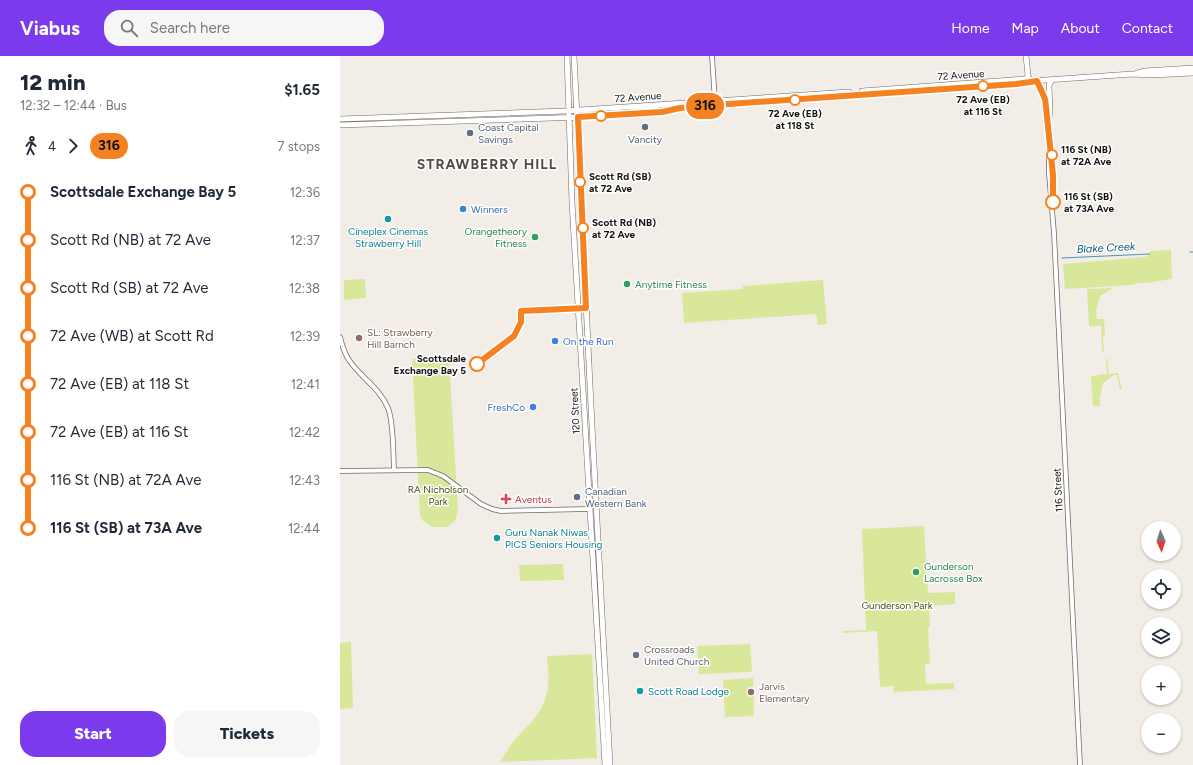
<!DOCTYPE html>
<meta charset="utf-8">
<style>
:root{--surface:#fff;--page:#f6f6f7;--text:#1f2937;--muted:#747a83;--accent:#7c3aed}
body{margin:0;font-family:Figtree,sans-serif;background:var(--page);color:var(--text);height:100vh;display:flex;flex-direction:column;font-size:15px;white-space:nowrap}
*{box-sizing:border-box;margin:0}
p{font-size:13px;color:var(--muted)}
.icon{flex:none;width:22px;height:22px;fill:none;stroke:currentColor;stroke-width:2;stroke-linecap:round;stroke-linejoin:round}
.map{position:relative;flex:1;overflow:hidden}
.sheet{display:flex;flex-direction:column;background:var(--surface);width:340px}
.sheet>*{flex:none}
.badge{padding:0 8px;border-radius:13px;font-size:14px;line-height:26px}
.needle{width:26px;rotate:177deg}
.tools{position:absolute;left:801px;top:465px;display:grid;gap:8px}
.tools a{display:grid;place-items:center;width:40px;height:40px;border-radius:50%;background:var(--surface);box-shadow:0 1px 3px #0004;font-size:20px}
.map>.badge{position:absolute;translate:-50% -50%;box-shadow:0 0 0 2px #fff}
.legs{display:flex;align-items:center;gap:6px;height:44px;padding:0 20px;font-size:13px}
.legs p{margin-inline-start:auto}
.head{display:flex;align-items:center;justify-content:space-between;height:68px;padding:0 20px}
h1{font-size:22px;font-weight:800;line-height:30px}
.action{display:flex;gap:8px;margin-top:auto;padding:8px 20px}
.action a{flex:1;height:46px;border-radius:16px;background:var(--accent);color:#fff;font-size:16px;font-weight:800;line-height:46px;text-align:center}
.action a+a{background:var(--page);color:var(--text)}
ul{padding:0 20px;list-style:none}
li{display:flex;align-items:center;gap:14px;height:48px;font-size:15px}
li i{display:grid;place-items:center;width:6px;height:100%;margin:0 5px;background:currentColor}
li i::after{content:'';width:10px;height:10px;margin:-5px;border:3px solid;border-radius:50%;background:var(--surface)}
li p{margin-inline-start:auto}
li:first-child i{background:linear-gradient(#0000 50%,currentColor 0)}
li:last-child i{background:linear-gradient(currentColor 50%,#0000 0)}
header{display:flex;align-items:center;gap:24px;box-sizing:border-box;height:56px;padding:0 20px;background:var(--accent);color:#fff}
header strong{font-size:19px}
nav{display:flex;gap:22px;margin-inline-start:auto;font-size:14px}
.search{width:280px;height:36px;background:var(--page);display:flex;align-items:center;gap:10px;box-sizing:border-box;padding:0 14px;border-radius:16px;color:var(--muted);font-size:15px}
main{display:flex;flex:1;min-height:0}
.map>svg:first-child{display:block}
</style>
<header>
<strong>Viabus</strong>
<div class="search"><svg class="icon" aria-label="search" viewBox="0 0 24 24"><circle cx="10" cy="10" r="6"/><path d="M15 15l6 6"/></svg>Search here</div>
<nav><a>Home</a><a>Map</a><a>About</a><a>Contact</a></nav>
</header>
<main>
<section class="sheet">
<div class="head"><div><h1>12 min</h1><p>12:32 – 12:44 · Bus</p></div><b>$1.65</b></div>
<div class="legs"><svg class="icon" aria-label="walk" viewBox="0 0 24 24"><circle cx="13" cy="4" r="2"/><path d="M13 8l-2 6 4 7M11 14l-3 7M7 12l3-4h3l4 4"/></svg>4<svg class="icon" aria-label="forward" viewBox="0 0 24 24"><path d="M9 5l7 7-7 7"/></svg><b class="badge" style="background:#f58220;color:#111">316</b><p>7 stops</p></div>
<ul>
<li><i style="color:#f58220"></i><b>Scottsdale Exchange Bay 5</b><p>12:36</p></li>
<li><i style="color:#f58220"></i><span>Scott Rd (NB) at 72 Ave</span><p>12:37</p></li>
<li><i style="color:#f58220"></i><span>Scott Rd (SB) at 72 Ave</span><p>12:38</p></li>
<li><i style="color:#f58220"></i><span>72 Ave (WB) at Scott Rd</span><p>12:39</p></li>
<li><i style="color:#f58220"></i><span>72 Ave (EB) at 118 St</span><p>12:41</p></li>
<li><i style="color:#f58220"></i><span>72 Ave (EB) at 116 St</span><p>12:42</p></li>
<li><i style="color:#f58220"></i><span>116 St (NB) at 72A Ave</span><p>12:43</p></li>
<li><i style="color:#f58220"></i><b>116 St (SB) at 73A Ave</b><p>12:44</p></li>
</ul>
<div class="action"><a>Start</a><a>Tickets</a></div>
</section>
<div class="map">
<svg width="853" height="709" viewBox="0 0 853 709">
<rect width="100%" height="100%" fill="#f3ede7"/>
<path fill="#d9e79b" d="M 831,194 L 832,223 C 825,224 819,225 812,226 C 805,228 800,225 793,229 L 725,233 L 723,208 L 805,201 L 810,198 L 810,195 Z
M 25,223 L 26,242 L 4,244 L 4,224 Z
M 483,224 L 487,268 L 478,269 L 476,258 L 344,267 L 342,237 L 403,233 L 403,230 Z
M 773,232 L 760,240 L 756,254 L 757,263 L 764,263 L 765,279 L 763,280 L 764,296 L 762,296 L 761,270 L 749,270 L 747,233 Z
M 109,301 L 118,455 L 115,465 L 107,471 L 92,471 L 83,465 L 80,459 L 72,303 Z
M 766,302 L 767,302 L 769,318 L 778,317 L 782,333 L 780,334 L 777,319 L 774,319 L 763,327 L 760,342 L 760,350 L 753,350 L 751,320 L 767,318 Z
M 584,470 L 588,537 L 615,536 L 615,548 L 589,550 L 590,571 L 588,571 L 590,607 L 585,608 L 586,628 L 614,627 L 614,633 L 554,636 L 553,630 L 540,631 L 537,575 L 503,577 L 503,575 L 526,574 L 522,473 Z
M 223,508 L 224,524 L 180,525 L 179,509 Z
M 11,586 L 13,652 L 0,653 L 0,587 Z
M 410,588 L 412,616 L 359,618 L 357,590 Z
M 252,598 L 257,702 L 160,706 C 164,700 167,695 170,690 C 184,671 199,664 206,640 C 210,627 208,613 207,600 Z
M 413,622 L 414,660 L 385,661 L 383,624 Z"/>
<g fill="none" stroke-linecap="round" stroke-linejoin="round">
<path stroke="#5194b2" stroke-width="1" d="M 850,196 L 853,196
M 722,202 L 810,198"/>
<g stroke="#6e6963" stroke-width="5.5">
<path id="minor" d="M 372,0 L 375,46
M 697,25 L 705,43 L 706,51 L 709,80 L 709,118 L 714,177 L 740,709
M 710,90 L 713,119 L 713,147
M 0,281 C 2,289 4,297 9,304 C 20,321 40,332 48,352 C 54,367 53,397 54,414
M 0,415 L 88,414 L 103,420 L 141,448 L 152,453 L 161,455 L 249,453"/>
</g>
<g stroke="#6e6963" stroke-width="6">
<path id="major" d="M 227,0 L 232,146 L 265,709
M 234,0 C 246,236 256,473 270,709
M 797,17 L 805,15 L 853,12
M 686,23 L 688,19 L 686,0
M 522,35 L 686,23 L 690,23 L 692,25
M 290,58 L 294,54 L 312,53 L 317,51
M 0,63 L 225,55 L 509,36
M 708,66 L 710,56 L 709,29 L 712,24
M 0,69 L 242,61 L 322,56 L 340,52 L 375,49 L 676,28 L 692,25 L 792,18 L 811,19 L 853,17"/>
</g>
<use href="#minor" stroke="#fff" stroke-width="4"/>
<use href="#major" stroke="#fff" stroke-width="5"/>
</g>
<g fill="none" stroke-linecap="round" stroke-linejoin="round">
<g stroke="#fff" stroke-width="9">
<path id="line-1" d="M 137,308 L 174,280 L 181,266 L 181,255 L 246,252 L 238,61 L 322,56 L 340,52 L 375,49 L 676,28 L 697,25 L 705,43 L 706,51 L 713,119 L 713,146"/>
</g>
<use href="#line-1" stroke="#f58220" stroke-width="6"/>
</g>
<g fill="#fff" stroke="#f58220" stroke-width="2">
<circle cx="643" cy="30" r="5"/>
<circle cx="455" cy="44" r="5"/>
<circle cx="261" cy="60" r="5"/>
<circle cx="712" cy="99" r="5"/>
<circle cx="240" cy="126" r="5"/>
<circle cx="713" cy="146" r="7"/>
<circle cx="243" cy="172" r="5"/>
<circle cx="137" cy="308" r="7"/>
</g>
<g fill="#5c6f8a" stroke="#fff" stroke-width="1.5">
<circle cx="305" cy="71" r="4"/>
<circle cx="130" cy="77" r="4"/>
<circle cx="237" cy="441" r="4"/>
</g>
<g fill="#3f7fe0" stroke="#fff" stroke-width="1.5">
<circle cx="123" cy="153" r="4"/>
<circle cx="215" cy="285" r="4"/>
<circle cx="193" cy="351" r="4"/>
</g>
<g fill="#0f9aa8" stroke="#fff" stroke-width="1.5">
<circle cx="48" cy="163" r="4"/>
<circle cx="157" cy="482" r="4"/>
<circle cx="300" cy="635" r="4"/>
</g>
<g fill="#2e9e5b" stroke="#fff" stroke-width="1.5">
<circle cx="195" cy="181" r="4"/>
<circle cx="287" cy="228" r="4"/>
<circle cx="576" cy="516" r="4"/>
</g>
<g fill="#8d6e63" stroke="#fff" stroke-width="1.5">
<circle cx="19" cy="282" r="4"/>
<circle cx="411" cy="636" r="4"/>
</g>
<path fill="#e0444e" stroke="#fff" stroke-width="1.5" d="M164 437h4v4h4v4h-4v4h-4v-4h-4v-4h4z"/>
<circle fill="#6b7280" stroke="#fff" stroke-width="1.5" cx="296" cy="599" r="4"/>
<g text-anchor="middle" dominant-baseline="central" stroke-width="3" stroke-linejoin="round" paint-order="stroke">
<g font-size="10" fill="#13110f" stroke="#fff">
<text transform="translate(621 19) rotate(-4)">72 Avenue</text>
<text transform="translate(298 41) rotate(-4)">72 Avenue</text>
<text transform="translate(235 355) rotate(-93)">120 Street</text>
<text transform="translate(718 434) rotate(-93)">116 Street</text>
</g>
<g font-size="10" font-weight="bold" fill="#13110f" stroke="#fff" text-anchor="start">
<text x="643" y="43" text-anchor="middle">72 Ave (EB)<tspan x="643" dy="12">at 116 St</tspan></text>
<text x="455" y="57" text-anchor="middle">72 Ave (EB)<tspan x="455" dy="12">at 118 St</tspan></text>
<text x="721" y="93">116 St (NB)<tspan x="721" dy="12">at 72A Ave</tspan></text>
<text x="249" y="120">Scott Rd (SB)<tspan x="249" dy="12">at 72 Ave</tspan></text>
<text x="724" y="140">116 St (SB)<tspan x="724" dy="12">at 73A Ave</tspan></text>
<text x="252" y="166">Scott Rd (NB)<tspan x="252" dy="12">at 72 Ave</tspan></text>
<text x="126" y="302" text-anchor="end">Scottsdale<tspan x="126" dy="12">Exchange Bay 5</tspan></text>
</g>
<g font-size="10" fill="#4e5e75" stroke="#fff" text-anchor="start">
<text x="138" y="71">Coast Capital<tspan x="138" dy="12">Savings</tspan></text>
<text x="305" y="83" text-anchor="middle">Vancity</text>
<text x="245" y="435">Canadian<tspan x="245" dy="12">Western Bank</tspan></text>
</g>
<g font-size="10" fill="#366cbe" stroke="#fff" text-anchor="start">
<text x="131" y="153">Winners</text>
<text x="223" y="285">On the Run</text>
<text x="185" y="351" text-anchor="end">FreshCo</text>
</g>
<g font-size="10" fill="#0d838f" stroke="#fff" text-anchor="start">
<text x="48" y="175" text-anchor="middle">Cineplex Cinemas<tspan x="48" dy="12">Strawberry Hill</tspan></text>
<text x="165" y="476">Guru Nanak Niwas<tspan x="165" dy="12">PICS Seniors Housing</tspan></text>
<text x="308" y="635">Scott Road Lodge</text>
</g>
<g font-size="10" fill="#27864d" stroke="#fff" text-anchor="start">
<text x="187" y="175" text-anchor="end">Orangetheory<tspan x="187" dy="12">Fitness</tspan></text>
<text x="295" y="228">Anytime Fitness</text>
<text x="584" y="510">Gunderson<tspan x="584" dy="12">Lacrosse Box</tspan></text>
</g>
<g font-size="10" fill="#785e54" stroke="#fff" text-anchor="start">
<text x="27" y="276">SL: Strawberry<tspan x="27" dy="12">Hill Barnch</tspan></text>
<text x="419" y="630">Jarvis<tspan x="419" dy="12">Elementary</tspan></text>
</g>
<g font-size="10" fill="#485011" stroke="#fff">
<text x="98" y="433">RA Nicholson<tspan x="98" dy="12">Park</tspan></text>
<text x="557" y="549">Gunderson Park</text>
</g>
<g font-size="10" fill="#be3a42" stroke="#fff" text-anchor="start">
<text x="175" y="443">Aventus</text>
</g>
<g font-size="10" fill="#5b616d" stroke="#fff" text-anchor="start">
<text x="304" y="593">Crossroads<tspan x="304" dy="12">United Church</tspan></text>
</g>
<g font-size="11" font-style="italic" fill="#0e5d7a" stroke="#fff">
<text transform="translate(766 192) rotate(-3)">Blake Creek</text>
</g>
<g font-size="14" font-weight="bold" letter-spacing="1" fill="#504b46" stroke="#fff">
<text x="147" y="108">STRAWBERRY HILL</text>
</g>
</g>
</svg>
<div class="tools">
<a><svg class="needle" viewBox="-14 -14 28 28"><path d="M0-13l5 13h-10z" fill="#e53935"/><path d="M0 13l5-13h-10z" fill="#747a83"/></svg></a>
<a><svg class="icon" aria-label="locate" viewBox="0 0 24 24"><circle cx="12" cy="12" r="6"/><path d="M12 2v4M12 18v4M2 12h4M18 12h4"/></svg></a>
<a><svg class="icon" aria-label="layers" viewBox="0 0 24 24"><path d="M12 4l9 5-9 5-9-5zM3 14l9 5 9-5"/></svg></a>
<a>+</a>
<a>−</a>
</div>
<b class="badge" style="left:365px;top:50px;background:#f58220;color:#111">316</b>
</div>
</main>
